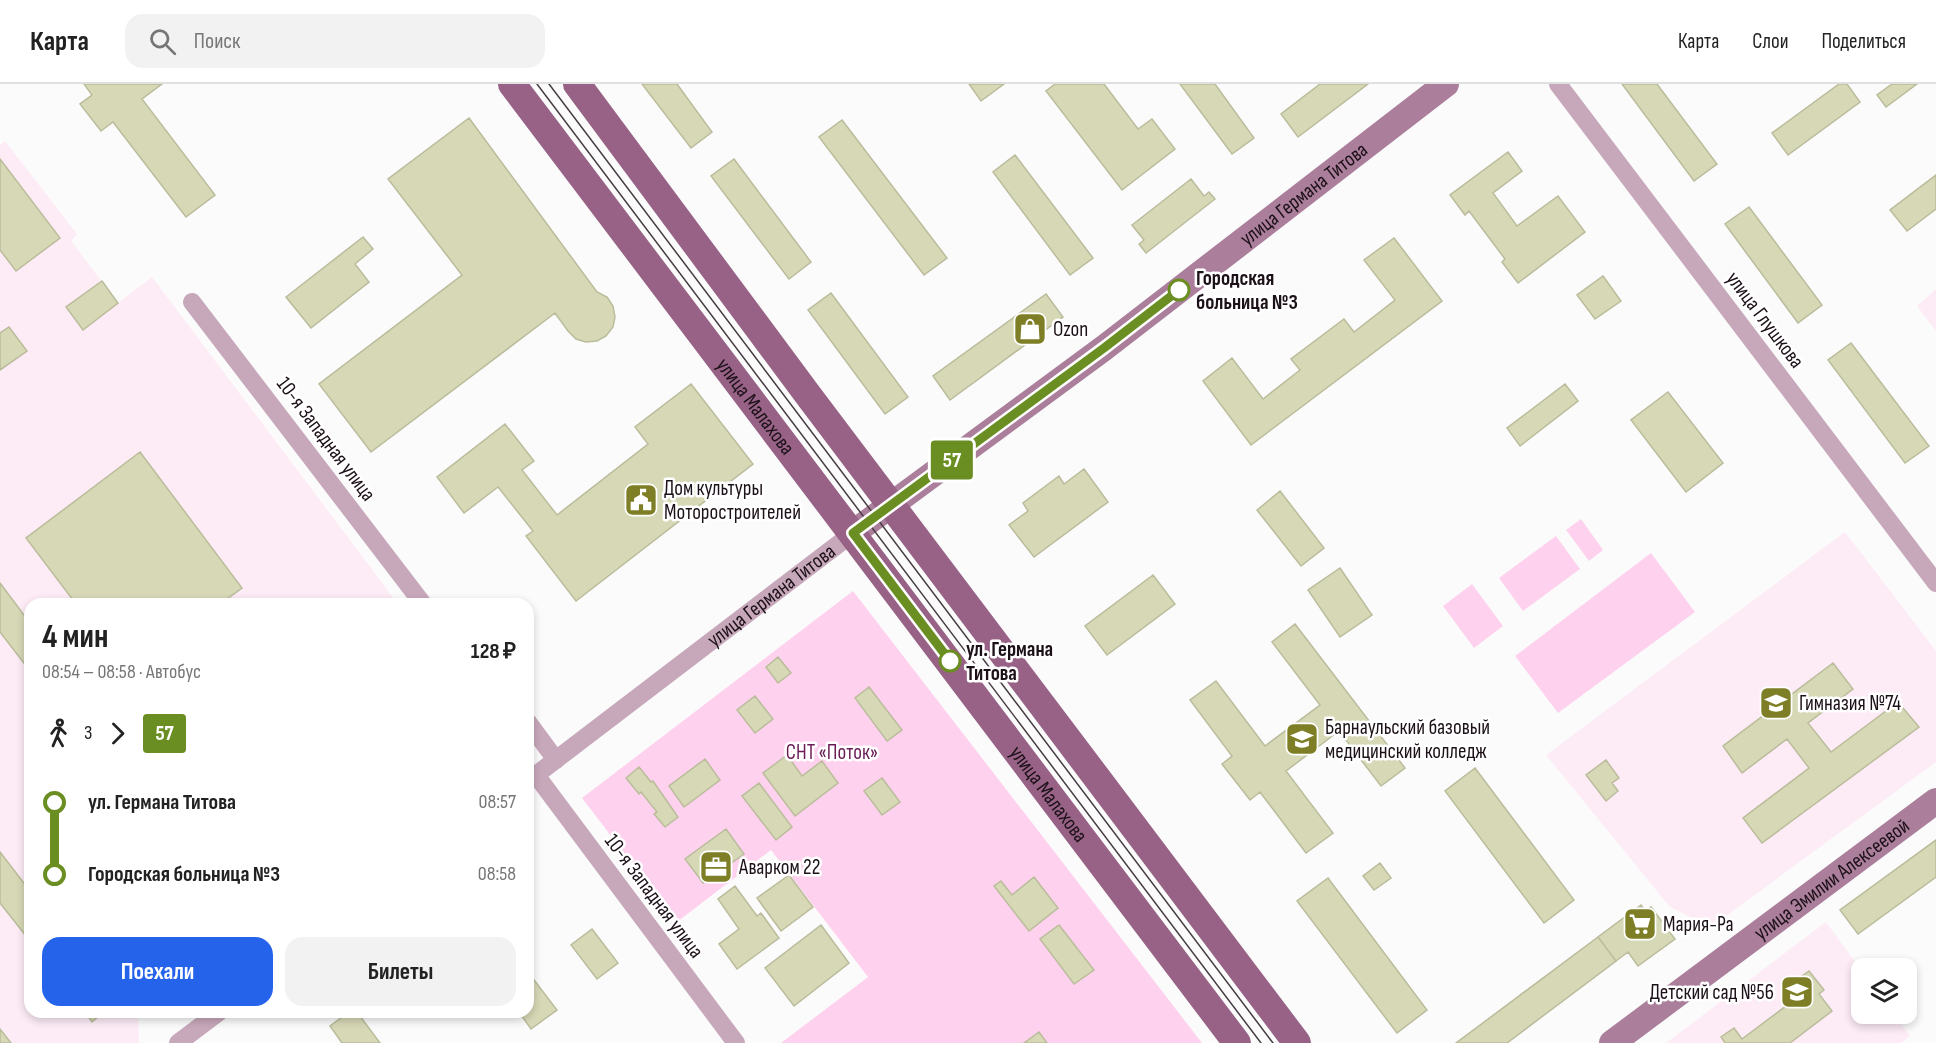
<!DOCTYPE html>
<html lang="ru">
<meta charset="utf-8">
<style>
:root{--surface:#fff;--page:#f2f2f2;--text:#222;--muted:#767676;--line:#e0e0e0;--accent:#2563eb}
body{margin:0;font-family:"Sofia Sans Condensed",sans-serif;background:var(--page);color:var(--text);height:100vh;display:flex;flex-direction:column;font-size:22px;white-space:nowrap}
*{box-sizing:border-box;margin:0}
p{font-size:20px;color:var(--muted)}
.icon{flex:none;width:33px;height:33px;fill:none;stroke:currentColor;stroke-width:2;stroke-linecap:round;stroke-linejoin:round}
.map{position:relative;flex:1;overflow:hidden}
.panel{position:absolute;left:24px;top:514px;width:510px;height:420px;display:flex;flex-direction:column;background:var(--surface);border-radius:18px;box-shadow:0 3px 9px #0003}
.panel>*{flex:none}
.badge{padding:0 12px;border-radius:4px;font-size:21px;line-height:39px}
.fabs{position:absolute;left:1851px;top:874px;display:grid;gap:12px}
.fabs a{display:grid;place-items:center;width:66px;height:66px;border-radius:12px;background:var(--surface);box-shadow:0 3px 9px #0003;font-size:30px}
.map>.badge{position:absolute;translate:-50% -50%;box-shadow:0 0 0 3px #fff}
.legs{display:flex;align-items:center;gap:9px;height:66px;padding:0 18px;font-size:20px}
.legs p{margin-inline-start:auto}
.overview{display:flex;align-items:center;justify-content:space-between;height:102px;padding:0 18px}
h1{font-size:33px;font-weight:700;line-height:45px}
.action{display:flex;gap:12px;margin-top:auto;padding:12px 18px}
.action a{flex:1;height:69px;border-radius:18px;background:var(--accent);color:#fff;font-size:24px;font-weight:700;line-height:69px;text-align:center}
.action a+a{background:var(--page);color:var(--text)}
ul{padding:0 18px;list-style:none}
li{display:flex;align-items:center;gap:21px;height:72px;font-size:22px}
li i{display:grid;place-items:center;width:9px;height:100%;margin:0 8px;background:currentColor}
li i::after{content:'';width:15px;height:15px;margin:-8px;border:4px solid;border-radius:50%;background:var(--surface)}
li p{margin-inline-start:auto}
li:first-child i{background:linear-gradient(#0000 50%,currentColor 0)}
li:last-child i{background:linear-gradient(currentColor 50%,#0000 0)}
header{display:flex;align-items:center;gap:36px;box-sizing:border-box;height:84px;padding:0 30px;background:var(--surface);border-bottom:2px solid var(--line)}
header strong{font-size:28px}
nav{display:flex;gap:33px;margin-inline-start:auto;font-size:21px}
.search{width:420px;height:54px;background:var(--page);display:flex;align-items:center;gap:15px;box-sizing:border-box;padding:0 21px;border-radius:18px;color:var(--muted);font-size:22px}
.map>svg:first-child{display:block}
</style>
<header>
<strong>Карта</strong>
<div class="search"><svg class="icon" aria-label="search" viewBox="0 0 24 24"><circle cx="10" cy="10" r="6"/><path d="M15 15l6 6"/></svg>Поиск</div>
<nav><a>Карта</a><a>Слои</a><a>Поделиться</a></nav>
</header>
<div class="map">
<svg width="1936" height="959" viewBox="0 0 1936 959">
<rect width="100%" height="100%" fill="#fbfbfb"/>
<path fill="#fdecf6" d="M 5,57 L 77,150 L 71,157 L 118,219 L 152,193 L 398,520 L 30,520 L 30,928 L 138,929 L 139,959 L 0,959 L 0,61 Z
M 1936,205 L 1936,247 L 1917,222 Z
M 1845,448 L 1936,567 L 1936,678 L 1711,843 L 1670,823 L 1546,671 Z
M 1826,838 L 1861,886 L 1862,930 L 1894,930 L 1910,952 L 1901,959 L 1666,959 Z"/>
<path fill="#fed2ee" d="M 1581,435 L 1603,466 L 1589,477 L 1566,446 Z
M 1556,452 L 1580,485 L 1523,527 L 1499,494 Z
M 1651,469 L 1695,528 L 1558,629 L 1515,572 Z
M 1472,500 L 1503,542 L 1474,564 L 1443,522 Z
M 853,507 L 1202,959 L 781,959 L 868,893 L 771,766 L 677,838 L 582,714 Z"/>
<path fill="#d7d8b6" stroke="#babc9b" stroke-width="1.5" d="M 84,0 L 162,0 L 142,15 L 215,111 L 186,133 L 113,38 L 101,47 L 80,20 L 92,11 Z
M 642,0 L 677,0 L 712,48 L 691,64 Z
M 969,0 L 1004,0 L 981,17 Z
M 1055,0 L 1104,0 L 1138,45 L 1152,35 L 1175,65 L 1122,106 L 1046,7 Z
M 1180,0 L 1215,0 L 1254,54 L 1232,70 Z
M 1320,0 L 1368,0 L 1298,53 L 1281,30 Z
M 1622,0 L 1657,0 L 1717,80 L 1694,97 Z
M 1839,0 L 1847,0 L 1860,18 L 1788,71 L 1772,49 Z
M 1892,0 L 1917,0 L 1886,23 L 1877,11 Z
M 469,34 L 597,208 L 607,213 L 613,222 L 615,233 L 613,243 L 606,252 L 597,257 L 586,258 L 576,255 L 568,247 L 555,229 L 371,368 L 319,300 L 462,191 L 388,95 Z
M 842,36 L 947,174 L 924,191 L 819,53 Z
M 1508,68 L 1522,87 L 1493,109 L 1517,142 L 1558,112 L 1585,148 L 1518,199 L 1502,178 L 1505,175 L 1469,127 L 1465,131 L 1450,111 Z
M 1015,71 L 1093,174 L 1070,191 L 993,88 Z
M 0,75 L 60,154 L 16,187 L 0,166 Z
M 734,75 L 811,178 L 789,195 L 711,92 Z
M 1936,91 L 1936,125 L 1907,147 L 1890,126 Z
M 1191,95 L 1204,112 L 1209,108 L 1215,115 L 1146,169 L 1139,160 L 1144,156 L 1132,141 Z
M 1749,123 L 1822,221 L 1798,239 L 1725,140 Z
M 363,153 L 373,165 L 355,180 L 369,198 L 311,244 L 286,213 Z
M 1394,154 L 1442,217 L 1251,361 L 1203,297 L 1232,274 L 1263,315 L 1300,286 L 1291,275 L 1344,235 L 1354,248 L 1395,216 L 1364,176 Z
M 1603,192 L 1621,217 L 1595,235 L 1577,211 Z
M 102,197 L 118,219 L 83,246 L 66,223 Z
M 831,209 L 908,313 L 885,330 L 808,226 Z
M 1046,210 L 1063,233 L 950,316 L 933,292 Z
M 9,243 L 27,267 L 0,286 L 0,249 Z
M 1851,259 L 1929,362 L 1905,379 L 1828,276 Z
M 691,300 L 753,380 L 576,517 L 526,452 L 533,447 L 498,403 L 464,429 L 437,393 L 505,340 L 534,377 L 522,386 L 557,431 L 648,360 L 635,343 Z
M 1565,300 L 1578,317 L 1520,362 L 1507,344 Z
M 1668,308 L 1723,379 L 1686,408 L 1631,336 Z
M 140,368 L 242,504 L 220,520 L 76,520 L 26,454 Z
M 1084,385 L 1108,418 L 1034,473 L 1009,441 L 1028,427 L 1023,419 L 1059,392 L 1064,400 Z
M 1280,407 L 1324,464 L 1301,482 L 1257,426 Z
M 1340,484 L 1372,531 L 1340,553 L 1308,506 Z
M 1153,491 L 1175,520 L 1107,571 L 1085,542 Z
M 0,499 L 30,539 L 30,587 L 0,548 Z
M 1295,540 L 1405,684 L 1381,702 L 1339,647 L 1286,687 L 1333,749 L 1306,769 L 1260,708 L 1250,716 L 1222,680 L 1232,672 L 1190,616 L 1216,597 L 1265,662 L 1320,621 L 1272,558 Z
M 778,573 L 791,589 L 778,599 L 766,583 Z
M 1833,579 L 1853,605 L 1808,639 L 1831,668 L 1898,618 L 1919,643 L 1762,759 L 1743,734 L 1809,684 L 1787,655 L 1742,689 L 1723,662 Z
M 869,603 L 902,646 L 887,657 L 855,614 Z
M 755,612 L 773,635 L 755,649 L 737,626 Z
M 787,671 L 802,692 L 822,677 L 838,699 L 795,732 L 763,689 Z
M 705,675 L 720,696 L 684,723 L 669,702 Z
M 1606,676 L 1619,694 L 1612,699 L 1618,707 L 1606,717 L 1586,691 Z
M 639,683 L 651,698 L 653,697 L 678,733 L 665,743 L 654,730 L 657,728 L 641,708 L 639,710 L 626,694 Z
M 1475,684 L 1574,816 L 1544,839 L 1445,707 Z
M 882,694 L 900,718 L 882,731 L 864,707 Z
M 759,699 L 792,743 L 776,756 L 742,712 Z
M 726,745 L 744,770 L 703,799 L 685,775 Z
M 1936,756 L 1936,793 L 1858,850 L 1840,826 Z
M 0,768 L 30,807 L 30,857 L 0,819 Z
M 1380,779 L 1391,794 L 1374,806 L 1363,792 Z
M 789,791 L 813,823 L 781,847 L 757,814 Z
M 1034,793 L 1058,824 L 1029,847 L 994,802 L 1001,797 L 1012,811 Z
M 1328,794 L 1427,926 L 1397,949 L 1297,817 Z
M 735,802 L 757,832 L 761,829 L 779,854 L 737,885 L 719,860 L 739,845 L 718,815 Z
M 1641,821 L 1646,828 L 1651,823 L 1675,855 L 1638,882 L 1628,868 L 1616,877 L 1598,853 Z
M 821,841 L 849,879 L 794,922 L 765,884 Z
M 1059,841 L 1094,886 L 1074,900 L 1040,855 Z
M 592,845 L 618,879 L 597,895 L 571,861 Z
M 1598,853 L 1616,877 L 1507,959 L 1456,959 Z
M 1809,887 L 1824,906 L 1819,910 L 1832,927 L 1790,959 L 1725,959 L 1721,953 L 1734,944 L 1742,955 L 1806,907 L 1798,895 Z
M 528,888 L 557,926 L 531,945 L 519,928 L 528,928 Z
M 85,928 L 104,928 L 92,938 Z
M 349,928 L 357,928 L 380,959 L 342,959 L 330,942 Z
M 0,945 L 11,959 L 0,959 Z
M 1039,948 L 1047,959 L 1024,959 Z"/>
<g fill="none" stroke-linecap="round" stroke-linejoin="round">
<g stroke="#c7a8bb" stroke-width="18">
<path d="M 1558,0 L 1936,499"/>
<path d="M 192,218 L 423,520"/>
<path d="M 528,638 L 556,676"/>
<path d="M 536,691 L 736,959"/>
<path id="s1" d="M 528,697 L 853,449"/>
<path d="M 178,959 L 219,928"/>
</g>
<g stroke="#ab7f9c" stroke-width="26">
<path id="s2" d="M 853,449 L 1104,264 L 1446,0"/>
<path id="s3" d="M 1612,959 L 1936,717"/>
</g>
<g stroke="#976286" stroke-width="28">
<path id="s4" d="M 512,0 L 1237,959"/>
<path d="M 577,0 L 808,311 L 1297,959"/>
</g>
<path stroke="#463d43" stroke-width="1.5" d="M 537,0 L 1261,959
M 549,0 L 1273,959"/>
</g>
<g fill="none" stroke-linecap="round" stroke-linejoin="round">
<g stroke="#fff" stroke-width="14">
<path id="line-1" d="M 950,577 L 853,449 L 1104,264 L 1179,206"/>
</g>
<use href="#line-1" stroke="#6b8e23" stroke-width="9"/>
</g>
<defs>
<g id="shop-square" transform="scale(1.725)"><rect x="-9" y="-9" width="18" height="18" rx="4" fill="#7e7e26" stroke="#fff"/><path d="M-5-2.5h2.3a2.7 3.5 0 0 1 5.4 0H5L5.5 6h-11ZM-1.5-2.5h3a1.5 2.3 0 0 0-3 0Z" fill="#fff"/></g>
<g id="civic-square" transform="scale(1.725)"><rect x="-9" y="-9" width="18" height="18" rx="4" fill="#7e7e26" stroke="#fff"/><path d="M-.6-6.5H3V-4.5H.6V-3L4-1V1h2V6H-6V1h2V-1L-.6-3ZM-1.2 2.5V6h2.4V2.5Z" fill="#fff"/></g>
<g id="school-square" transform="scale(1.725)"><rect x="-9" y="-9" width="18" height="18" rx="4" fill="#7e7e26" stroke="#fff"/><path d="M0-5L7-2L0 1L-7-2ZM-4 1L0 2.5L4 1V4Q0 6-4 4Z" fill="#fff"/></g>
<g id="university-square" transform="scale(1.725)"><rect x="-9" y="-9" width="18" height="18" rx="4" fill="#7e7e26" stroke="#fff"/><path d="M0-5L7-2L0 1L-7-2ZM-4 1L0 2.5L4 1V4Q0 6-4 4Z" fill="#fff"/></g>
<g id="office-square" transform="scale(1.725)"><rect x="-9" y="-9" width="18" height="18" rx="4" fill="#7e7e26" stroke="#fff"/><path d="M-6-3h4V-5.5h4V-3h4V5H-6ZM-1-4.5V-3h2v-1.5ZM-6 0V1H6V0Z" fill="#fff"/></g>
<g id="supermarket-square" transform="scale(1.725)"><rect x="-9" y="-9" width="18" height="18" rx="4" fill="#7e7e26" stroke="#fff"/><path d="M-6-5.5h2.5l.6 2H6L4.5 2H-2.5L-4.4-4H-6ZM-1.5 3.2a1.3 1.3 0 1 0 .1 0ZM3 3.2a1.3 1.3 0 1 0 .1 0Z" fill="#fff"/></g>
</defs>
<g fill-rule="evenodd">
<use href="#shop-square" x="1030" y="245"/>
<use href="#civic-square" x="641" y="416"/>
<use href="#school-square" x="1776" y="619"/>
<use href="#university-square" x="1302" y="655"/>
<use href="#office-square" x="716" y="783"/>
<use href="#supermarket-square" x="1640" y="840"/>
<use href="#school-square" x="1797" y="908"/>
</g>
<g fill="#fff" stroke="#6b8e23" stroke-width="3">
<circle cx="1179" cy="206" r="10"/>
<circle cx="950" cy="577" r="10"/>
</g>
<g text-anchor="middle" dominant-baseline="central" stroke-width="5" stroke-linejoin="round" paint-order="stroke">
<g font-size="21" fill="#1c1118" stroke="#fff">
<text stroke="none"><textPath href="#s2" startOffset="564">улица Германа Титова</textPath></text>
<text transform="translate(1765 236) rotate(53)">улица Глушкова</text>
<text stroke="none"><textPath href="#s4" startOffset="404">улица Малахова</textPath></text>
<text transform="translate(326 355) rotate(53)">10-я Западная улица</text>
<text stroke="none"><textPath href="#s1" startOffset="306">улица Германа Титова</textPath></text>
<text stroke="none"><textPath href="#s4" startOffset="890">улица Малахова</textPath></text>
<text stroke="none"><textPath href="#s3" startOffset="274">улица Эмилии Алексеевой</textPath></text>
<text transform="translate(654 812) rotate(53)">10-я Западная улица</text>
</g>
<g font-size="21" font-weight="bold" fill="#1c1118" stroke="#fff" text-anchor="start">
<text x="1196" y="194">Городская<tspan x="1196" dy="24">больница №3</tspan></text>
<text x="966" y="565">ул. Германа<tspan x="966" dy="24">Титова</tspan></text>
</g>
<g font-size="21" fill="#1c1118" stroke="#fff" text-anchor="start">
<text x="1053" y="245">Ozon</text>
<text x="664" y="404">Дом культуры<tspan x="664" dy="24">Моторостроителей</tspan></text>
<text x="1799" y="619">Гимназия №74</text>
<text x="1325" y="643">Барнаульский базовый<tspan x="1325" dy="24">медицинский колледж</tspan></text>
<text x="739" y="783">Аварком 22</text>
<text x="1663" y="840">Мария-Ра</text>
<text x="1774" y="908" text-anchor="end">Детский сад №56</text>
</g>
<g font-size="21" fill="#691b55" stroke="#fff">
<text x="832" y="668">СНТ «Поток»</text>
</g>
</g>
</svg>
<div class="fabs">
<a><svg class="icon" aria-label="layers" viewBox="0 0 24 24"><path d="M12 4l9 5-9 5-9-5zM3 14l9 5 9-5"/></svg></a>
</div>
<b class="badge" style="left:952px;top:376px;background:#6b8e23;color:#fff">57</b>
<section class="panel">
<div class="overview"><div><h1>4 мин</h1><p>08:54 – 08:58 · Автобус</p></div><b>128 ₽</b></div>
<div class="legs"><svg class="icon" aria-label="walk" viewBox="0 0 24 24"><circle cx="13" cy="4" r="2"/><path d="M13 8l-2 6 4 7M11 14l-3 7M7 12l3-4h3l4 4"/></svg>3<svg class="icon" aria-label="forward" viewBox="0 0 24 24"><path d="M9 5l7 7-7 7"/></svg><b class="badge" style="background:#6b8e23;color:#fff">57</b></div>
<ul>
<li><i style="color:#6b8e23"></i><b>ул. Германа Титова</b><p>08:57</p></li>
<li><i style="color:#6b8e23"></i><b>Городская больница №3</b><p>08:58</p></li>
</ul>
<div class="action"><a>Поехали</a><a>Билеты</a></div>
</section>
</div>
